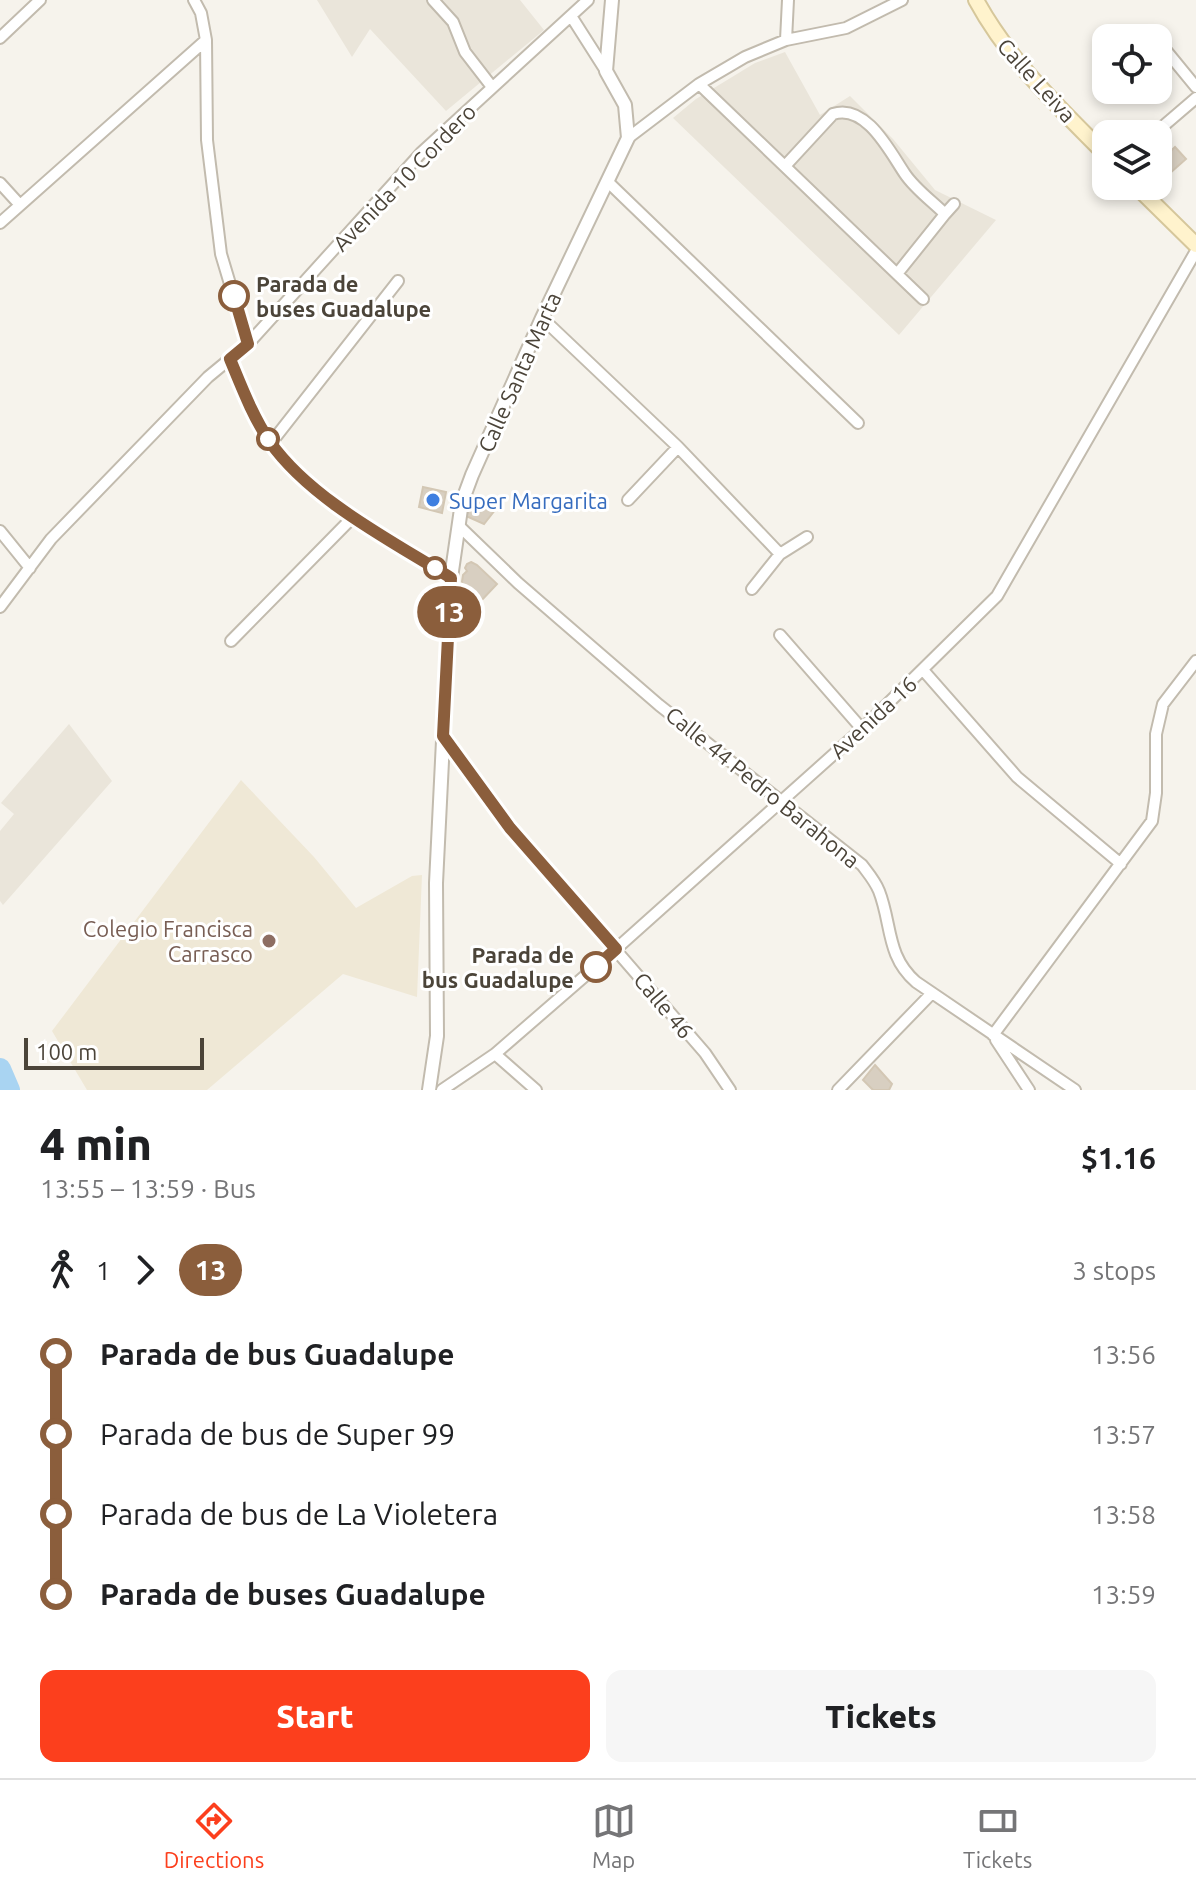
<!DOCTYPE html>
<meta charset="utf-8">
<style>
:root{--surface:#fff;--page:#f6f6f6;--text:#202124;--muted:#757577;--line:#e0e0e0;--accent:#fc3f1d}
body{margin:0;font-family:Ubuntu,sans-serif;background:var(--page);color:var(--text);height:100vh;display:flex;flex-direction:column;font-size:30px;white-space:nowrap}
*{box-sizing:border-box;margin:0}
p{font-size:26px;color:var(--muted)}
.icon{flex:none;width:44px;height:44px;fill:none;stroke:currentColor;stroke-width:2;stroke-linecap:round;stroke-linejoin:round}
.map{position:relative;height:1090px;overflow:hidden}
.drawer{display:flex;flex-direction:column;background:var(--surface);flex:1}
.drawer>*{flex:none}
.badge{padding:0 16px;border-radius:26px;font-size:28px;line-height:52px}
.controls{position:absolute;left:1092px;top:24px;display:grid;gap:16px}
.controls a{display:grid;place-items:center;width:80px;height:80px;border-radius:16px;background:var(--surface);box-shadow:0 4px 12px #0003;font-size:40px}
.scale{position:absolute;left:24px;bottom:20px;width:180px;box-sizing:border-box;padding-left:8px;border:4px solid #4b4439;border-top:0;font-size:22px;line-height:28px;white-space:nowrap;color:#4b4439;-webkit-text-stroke:6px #fff;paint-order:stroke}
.map>.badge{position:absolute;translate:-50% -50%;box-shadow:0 0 0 4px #fff}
.legs{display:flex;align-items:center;gap:12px;height:88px;padding:0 40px;font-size:26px}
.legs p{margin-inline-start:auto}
.headline{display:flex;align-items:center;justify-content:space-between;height:136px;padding:0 40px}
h1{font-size:44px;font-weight:800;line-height:60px}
.action{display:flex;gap:16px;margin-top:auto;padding:16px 40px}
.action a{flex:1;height:92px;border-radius:16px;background:var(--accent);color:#fff;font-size:32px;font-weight:800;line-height:92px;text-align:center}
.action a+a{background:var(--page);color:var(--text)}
ul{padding:0 40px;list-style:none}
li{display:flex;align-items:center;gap:28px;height:80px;font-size:30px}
li i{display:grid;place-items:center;width:12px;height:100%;margin:0 10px;background:currentColor}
li i::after{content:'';width:20px;height:20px;margin:-10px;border:6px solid;border-radius:50%;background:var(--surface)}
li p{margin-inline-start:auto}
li:first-child i{background:linear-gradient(#0000 50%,currentColor 0)}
li:last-child i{background:linear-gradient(currentColor 50%,#0000 0)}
.menu{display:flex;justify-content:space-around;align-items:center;height:112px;border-top:2px solid var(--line);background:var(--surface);font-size:22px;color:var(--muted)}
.menu a{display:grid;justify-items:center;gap:4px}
.menu .active{color:var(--accent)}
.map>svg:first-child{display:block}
</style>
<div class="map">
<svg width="1196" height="1090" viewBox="0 0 1196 1090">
<rect width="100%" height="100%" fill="#f6f3ec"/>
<path fill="#eae5da" d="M 317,0 L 520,0 L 544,30 L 446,111 L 370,29 L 352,57 Z
M 785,52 L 820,115 L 850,96 L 893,139 L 935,190 L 996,220 L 899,335 L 673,118 L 696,99 L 755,63 Z
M 69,724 L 112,781 L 3,905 L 0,901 L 0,831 L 14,814 L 1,803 Z"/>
<path fill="#efe8d6" d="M 241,780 L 314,857 L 356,908 L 412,876 L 422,875 L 417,997 L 343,974 L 207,1090 L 87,1090 L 52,1031 Z"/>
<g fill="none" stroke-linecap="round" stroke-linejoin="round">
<path stroke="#a9d4f2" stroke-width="22" d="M 0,1069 L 9,1090"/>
</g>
<path fill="#d8cfc1" stroke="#d3c7b4" stroke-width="2" d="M 1175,147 L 1186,159 L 1161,181 L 1158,177 L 1158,163 Z
M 423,487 L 446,492 L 442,513 L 419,507 Z
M 474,499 L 495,510 L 484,524 L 466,516 Z
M 471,562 L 477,565 L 497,584 L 478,604 L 461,588 L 463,575 L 467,571 L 465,568 L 467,564 Z
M 875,1065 L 892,1084 L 889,1090 L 873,1090 L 863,1080 Z"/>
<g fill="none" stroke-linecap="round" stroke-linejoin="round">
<g stroke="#c2bbae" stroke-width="14">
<path id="minor" d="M 194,0 L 201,13 L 206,40 L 207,140 L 221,254 L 248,344
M 433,0 L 453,22 L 465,52 L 492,87
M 571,16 L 606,71
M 0,38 L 40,0
M 786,40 L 788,0
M 1159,42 L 1196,87
M 699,84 L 923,299
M 1154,134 L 1196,98
M 628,138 L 699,84 L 745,57 L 786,40 L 846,28 L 902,0
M 785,166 L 833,114 C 866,103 890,152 905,174 C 915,189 932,201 945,214 L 897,274
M 608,182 L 858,423
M 0,183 L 20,205
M 945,214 L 954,204
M 0,223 L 206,40
M 542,318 L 678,447 L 780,554
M 230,359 C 242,388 252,417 270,442 C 311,500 391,541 451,578
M 271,443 L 398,281
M 628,500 L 678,447
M 458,525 L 518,583 L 659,705 L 862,865 C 868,873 875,881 879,891 C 892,924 886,956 916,982 L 1075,1090
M 0,531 L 30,568
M 752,589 L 780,554 L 807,537
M 0,607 L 51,539 L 208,377 L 248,344 L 421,153 L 588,0
M 780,635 L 862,729
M 231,641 L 353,517
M 923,670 L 1017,777 L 1121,864
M 443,736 L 510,828 L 705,1053 L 730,1090
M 993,1035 L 1152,821 L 1156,793 L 1156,734 L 1163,704 L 1196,661
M 996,1040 L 1029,1090
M 495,1054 L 536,1090
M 442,1090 L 495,1054 L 616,949 L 862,729 L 997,596 L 1196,251
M 838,1090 L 932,993"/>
</g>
<g stroke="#c2bbae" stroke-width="16">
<path id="tertiary" d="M 429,1090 L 437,1036 L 436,883 L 451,578 L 462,502 L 472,475 L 542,318 L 628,138 L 625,105 L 606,71 L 612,0"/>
</g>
<g stroke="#d6c79b" stroke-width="18">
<path id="secondary" d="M 976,0 C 1009,61 1058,106 1106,155
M 1136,186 L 1196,245"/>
</g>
<use href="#minor" stroke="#fff" stroke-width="10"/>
<use href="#tertiary" stroke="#fff" stroke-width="12"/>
<use href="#secondary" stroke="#fff3cd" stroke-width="14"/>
</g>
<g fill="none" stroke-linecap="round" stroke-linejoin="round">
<g stroke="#fff" stroke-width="18">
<path id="line-1" d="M 234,296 L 248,344 L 230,359 C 242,388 253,417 270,442 C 311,500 392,541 451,578 L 443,736 L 510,828 L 616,949 L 596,967"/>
</g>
<use href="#line-1" stroke="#8b5e3c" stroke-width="12"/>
</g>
<g fill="#fff" stroke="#8b5e3c" stroke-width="4">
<circle cx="234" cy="296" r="14"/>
<circle cx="268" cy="439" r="10"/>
<circle cx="435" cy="568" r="10"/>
<circle cx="596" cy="967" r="14"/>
</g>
<circle fill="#3f7fe0" stroke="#fff" stroke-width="3" cx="433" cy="500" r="8"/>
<circle fill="#8d6e63" stroke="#fff" stroke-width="3" cx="269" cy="941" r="8"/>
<g text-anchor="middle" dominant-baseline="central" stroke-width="6" stroke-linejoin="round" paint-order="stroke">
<g font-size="22" fill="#4b4439" stroke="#fff">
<text transform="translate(1037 80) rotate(48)">Calle Leiva</text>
<text transform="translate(404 177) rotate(-46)">Avenida 10 Cordero</text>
<text transform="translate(519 372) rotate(-66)">Calle Santa Marta</text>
<text transform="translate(873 717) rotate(-43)">Avenida 16</text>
<text transform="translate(763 787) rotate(39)">Calle 44 Pedro Barahona</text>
<text transform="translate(664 1005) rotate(50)">Calle 46</text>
</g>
<g font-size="22" font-weight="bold" fill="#4b4439" stroke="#fff" text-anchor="start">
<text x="256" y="283">Parada de<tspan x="256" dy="25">buses Guadalupe</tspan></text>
<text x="574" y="954" text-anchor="end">Parada de<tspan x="574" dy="25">bus Guadalupe</tspan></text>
</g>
<g font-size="22" fill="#366cbe" stroke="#fff" text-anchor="start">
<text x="449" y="500">Super Margarita</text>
</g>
<g font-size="22" fill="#785e54" stroke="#fff" text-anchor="end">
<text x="253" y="928">Colegio Francisca<tspan x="253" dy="25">Carrasco</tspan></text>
</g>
</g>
</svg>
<div class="controls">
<a><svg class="icon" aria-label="locate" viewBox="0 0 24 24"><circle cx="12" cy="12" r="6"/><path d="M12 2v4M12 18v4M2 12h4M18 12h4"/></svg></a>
<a><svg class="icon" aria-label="layers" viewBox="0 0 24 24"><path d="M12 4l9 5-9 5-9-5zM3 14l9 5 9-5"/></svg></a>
</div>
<div class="scale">100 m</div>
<b class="badge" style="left:449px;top:612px;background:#8b5e3c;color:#fff">13</b>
</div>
<section class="drawer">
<div class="headline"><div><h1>4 min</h1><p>13:55 – 13:59 · Bus</p></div><b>$1.16</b></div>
<div class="legs"><svg class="icon" aria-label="walk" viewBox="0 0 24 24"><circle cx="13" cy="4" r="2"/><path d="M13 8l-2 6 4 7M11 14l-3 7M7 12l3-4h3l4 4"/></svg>1<svg class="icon" aria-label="forward" viewBox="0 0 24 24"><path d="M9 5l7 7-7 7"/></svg><b class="badge" style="background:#8b5e3c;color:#fff">13</b><p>3 stops</p></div>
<ul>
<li><i style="color:#8b5e3c"></i><b>Parada de bus Guadalupe</b><p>13:56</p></li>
<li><i style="color:#8b5e3c"></i><span>Parada de bus de Super 99</span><p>13:57</p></li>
<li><i style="color:#8b5e3c"></i><span>Parada de bus de La Violetera</span><p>13:58</p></li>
<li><i style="color:#8b5e3c"></i><b>Parada de buses Guadalupe</b><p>13:59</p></li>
</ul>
<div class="action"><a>Start</a><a>Tickets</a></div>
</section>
<nav class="menu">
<a class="active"><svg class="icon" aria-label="directions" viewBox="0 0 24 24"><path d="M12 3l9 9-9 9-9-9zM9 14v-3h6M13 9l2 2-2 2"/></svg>Directions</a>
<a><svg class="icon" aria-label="map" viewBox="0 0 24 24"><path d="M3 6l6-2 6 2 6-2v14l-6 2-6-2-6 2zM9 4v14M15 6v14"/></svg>Map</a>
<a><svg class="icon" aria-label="tickets" viewBox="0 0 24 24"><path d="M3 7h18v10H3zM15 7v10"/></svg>Tickets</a>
</nav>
